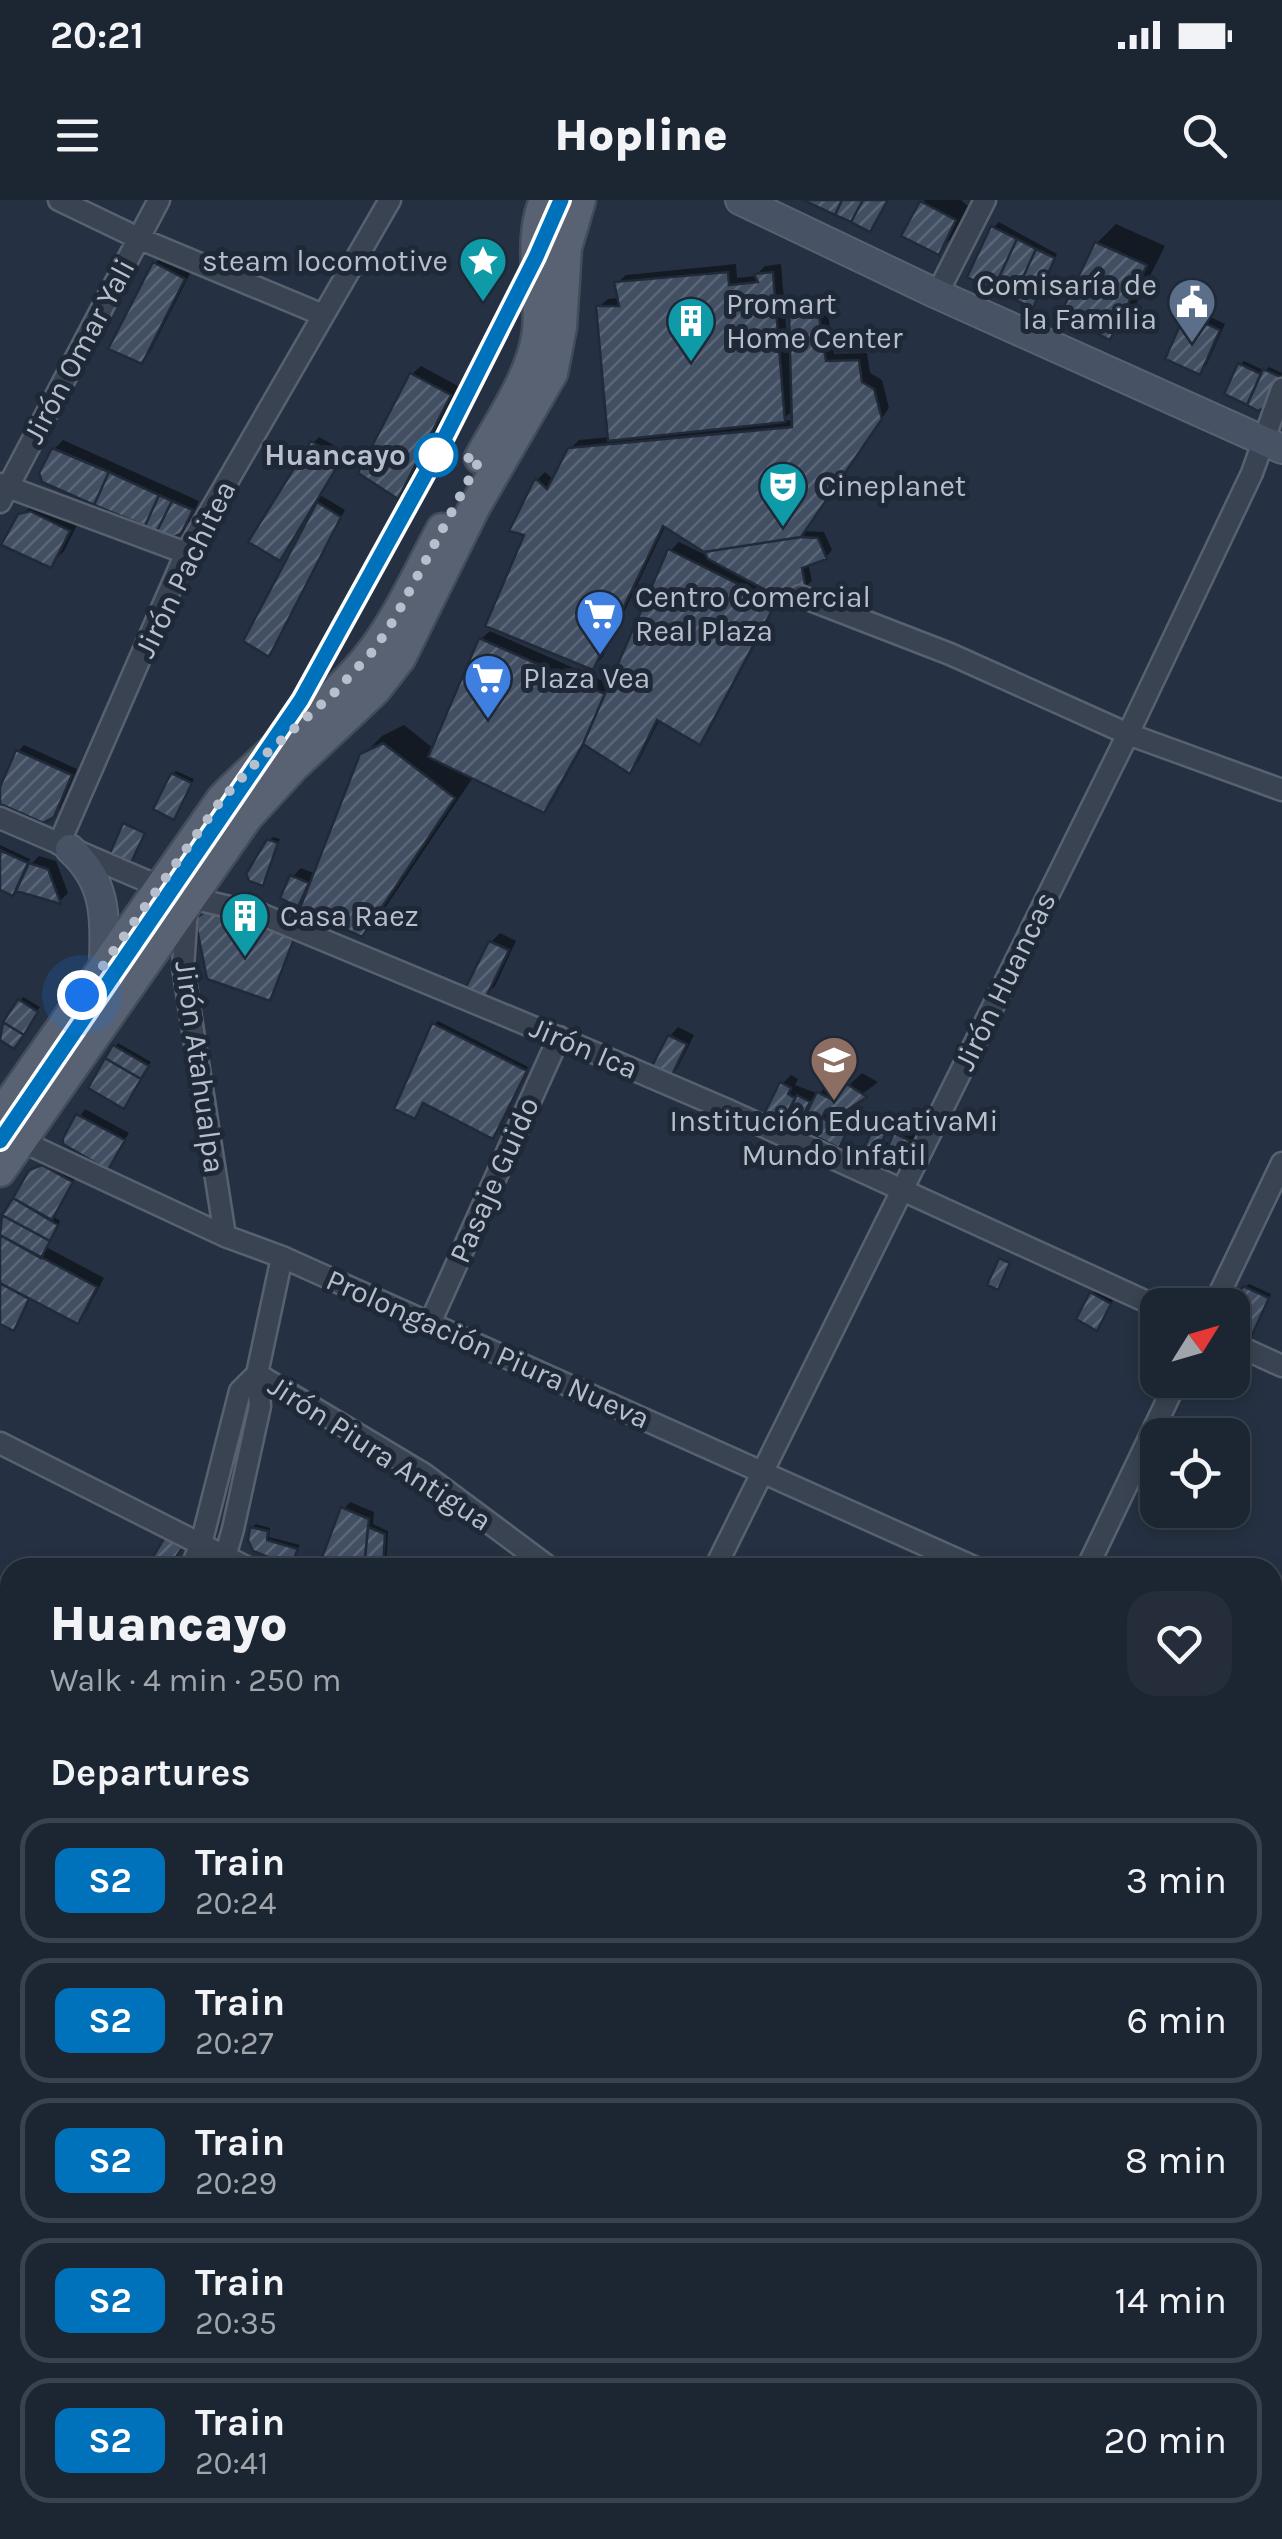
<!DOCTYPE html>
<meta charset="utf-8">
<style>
:root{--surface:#1c2532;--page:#252d3a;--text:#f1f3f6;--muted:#a0a5ac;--line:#3a424d}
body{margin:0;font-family:Karla,sans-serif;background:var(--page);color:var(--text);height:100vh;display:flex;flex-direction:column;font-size:38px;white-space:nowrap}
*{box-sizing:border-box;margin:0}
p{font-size:32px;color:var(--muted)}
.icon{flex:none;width:55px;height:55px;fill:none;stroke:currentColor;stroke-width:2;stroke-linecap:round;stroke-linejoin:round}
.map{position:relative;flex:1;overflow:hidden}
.side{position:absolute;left:0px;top:1358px;width:1282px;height:982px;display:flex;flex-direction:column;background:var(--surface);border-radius:30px 30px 0 0;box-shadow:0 5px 15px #0003,0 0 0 2px var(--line)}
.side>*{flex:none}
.badge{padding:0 20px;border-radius:15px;font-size:35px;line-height:65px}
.needle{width:65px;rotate:53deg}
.buttons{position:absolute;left:1140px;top:1088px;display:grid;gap:20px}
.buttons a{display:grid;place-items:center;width:110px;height:110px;border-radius:20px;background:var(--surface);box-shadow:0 5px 15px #0003,0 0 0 2px var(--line);font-size:50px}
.you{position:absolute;width:50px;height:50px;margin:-25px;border:8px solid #fff;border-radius:50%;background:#1a73e8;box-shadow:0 0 0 15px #1a73e833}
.map>.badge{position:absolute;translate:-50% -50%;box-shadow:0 0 0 5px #fff}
h2{padding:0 50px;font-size:38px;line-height:90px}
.round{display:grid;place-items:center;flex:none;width:105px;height:105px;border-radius:30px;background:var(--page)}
.summary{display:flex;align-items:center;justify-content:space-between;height:170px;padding:0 50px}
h1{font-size:48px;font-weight:800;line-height:75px}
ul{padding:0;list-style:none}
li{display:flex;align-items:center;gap:30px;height:125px;margin:0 20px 15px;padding:0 30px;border:5px solid var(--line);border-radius:30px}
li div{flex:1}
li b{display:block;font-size:38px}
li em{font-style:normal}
li .badge{min-width:110px;font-weight:700;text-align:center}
.status{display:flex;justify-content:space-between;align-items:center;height:70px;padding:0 50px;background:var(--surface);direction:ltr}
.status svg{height:28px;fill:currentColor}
header{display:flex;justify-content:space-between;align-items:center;height:130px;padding:0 50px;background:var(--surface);font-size:45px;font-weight:800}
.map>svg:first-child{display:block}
</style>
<div class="status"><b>20:21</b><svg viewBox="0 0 49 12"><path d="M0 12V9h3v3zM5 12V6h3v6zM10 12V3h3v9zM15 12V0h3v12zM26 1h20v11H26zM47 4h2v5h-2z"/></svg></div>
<header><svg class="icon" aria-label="menu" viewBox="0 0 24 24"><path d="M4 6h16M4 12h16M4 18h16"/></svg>Hopline<svg class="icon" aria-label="search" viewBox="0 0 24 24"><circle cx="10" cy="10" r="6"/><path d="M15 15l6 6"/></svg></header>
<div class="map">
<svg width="1282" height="2339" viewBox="0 0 1282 2339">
<defs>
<pattern id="building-hatch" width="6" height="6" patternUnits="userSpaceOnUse" patternTransform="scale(2.5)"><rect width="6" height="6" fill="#424e62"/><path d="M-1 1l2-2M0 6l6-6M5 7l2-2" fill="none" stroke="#5b6677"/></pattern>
</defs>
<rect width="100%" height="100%" fill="#253142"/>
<path fill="#273f43" d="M 0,1898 L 10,1899 L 10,2330 L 281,2330 L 266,2339 L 0,2339 Z"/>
<path fill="#0007" fill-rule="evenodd" d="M 924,0 L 961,0 L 968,6 L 951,38 L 938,52 Z
M 999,22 L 1057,54 L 1032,105 L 993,28 Z
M 1116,24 L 1165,46 L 1129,118 L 1110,137 L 1097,43 Z
M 164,55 L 192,70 L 150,152 L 142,161 L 155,63 Z
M 736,64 L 737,78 L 755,76 L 765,66 L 781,64 L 788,148 L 792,148 L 791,113 L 800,104 L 827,107 L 834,154 L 867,153 L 870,173 L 882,180 L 889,208 L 803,331 L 824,332 L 832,350 L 826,357 L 808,363 L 812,381 L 805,387 L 792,387 L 784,397 L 781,396 L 708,533 L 700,542 L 660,519 L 638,562 L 630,570 L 585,543 L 552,602 L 544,610 L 474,576 L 381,714 L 361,734 L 308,693 L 298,704 L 292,677 L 301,668 L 316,674 L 362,556 L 382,536 L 404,525 L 434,549 L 481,439 L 490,431 L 612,485 L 670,351 L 679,342 L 712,358 L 713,355 L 666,325 L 602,458 L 593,467 L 527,334 L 512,329 L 537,280 L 545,272 L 554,280 L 570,249 L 579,240 L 610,237 L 599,107 L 608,99 L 620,98 L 617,83 L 626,75 ZM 794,209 L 794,220 L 781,221 Z
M 1193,109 L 1225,124 L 1206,166 L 1199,172 L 1187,116 Z
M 1244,161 L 1265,171 L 1269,167 L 1282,173 L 1271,199 L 1240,165 Z
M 421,166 L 458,186 L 406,288 L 397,296 L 412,174 Z
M 319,237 L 346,252 L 320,295 L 345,310 L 269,453 L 308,324 L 305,322 L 286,352 L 313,243 Z
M 63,240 L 199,301 L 189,322 L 179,332 L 54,249 Z
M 39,299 L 81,317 L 64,351 L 50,365 L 16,320 Z
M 24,545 L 77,569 L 60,608 L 53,615 L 0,601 L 0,593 L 18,552 Z
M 176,571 L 194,579 L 174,617 L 173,574 Z
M 273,637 L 280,639 L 262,683 L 269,641 Z
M 0,645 L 30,659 L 26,669 L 39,656 L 56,661 L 68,693 L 60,701 L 17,689 L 13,693 L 0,687 Z
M 198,720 L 296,735 L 270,798 Z
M 500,733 L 516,741 L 495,786 L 486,794 L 470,786 L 491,742 Z
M 23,797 L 40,807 L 14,846 L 0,837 L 0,832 Z
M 438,821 L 528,867 L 496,932 L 434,825 Z
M 678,827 L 694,835 L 677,869 L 668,877 L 670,836 Z
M 118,843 L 151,862 L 124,906 L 115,847 Z
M 862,873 L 878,882 L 838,913 L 830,910 L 828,915 L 850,926 L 842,941 L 820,925 L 812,933 L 806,918 L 796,927 L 767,913 L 782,884 L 791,875 L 798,879 L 795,885 L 819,894 L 832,880 L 847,887 Z
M 85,909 L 129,933 L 108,967 L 66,938 Z
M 882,921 L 890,925 L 878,952 L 887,942 L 891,944 L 902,928 L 917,935 L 899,965 L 863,955 Z
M 49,960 L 77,975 L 52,1016 L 60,1021 L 46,1047 L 104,1078 L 86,1112 L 78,1121 L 31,1097 L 13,1128 L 0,1121 L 0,1024 L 31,971 Z
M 1249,1084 L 1271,1094 L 1251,1134 L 1245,1087 Z
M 1096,1090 L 1113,1100 L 1100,1124 L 1092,1094 Z
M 1232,1145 L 1243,1148 L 1232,1166 Z
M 350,1302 L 374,1312 L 373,1324 L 388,1331 L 386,1368 L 321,1368 L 344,1309 Z
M 256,1324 L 270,1328 L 269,1337 L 300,1345 L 289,1363 L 252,1328 Z
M 0,1463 L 10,1467 L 10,1534 L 0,1529 Z
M 73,2330 L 143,2330 L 153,2339 L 63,2339 Z
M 863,2330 L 865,2330 L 873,2339 L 855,2339 Z
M 942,2330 L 960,2330 L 968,2334 L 964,2339 L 934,2339 Z
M 795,2332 L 804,2339 L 789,2339 Z"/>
<path fill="url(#building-hatch)" stroke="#202a39" stroke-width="2.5" d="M 803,0 L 842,0 L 835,15 Z
M 842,0 L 863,0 L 851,22 L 835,15 Z
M 863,0 L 888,0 L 870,32 L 851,22 Z
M 920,1 L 956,20 L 939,55 L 901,36 Z
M 991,26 L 1017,39 L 993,90 L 967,77 Z
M 1017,39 L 1036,49 L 1013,99 L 993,90 Z
M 1095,42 L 1147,65 L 1110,140 L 1060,115 Z
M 1036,49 L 1055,58 L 1033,108 L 1013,99 Z
M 153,62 L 185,79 L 142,164 L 108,149 Z
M 728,72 L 729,85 L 758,82 L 754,74 L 773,72 L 785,222 L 608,241 L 596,106 L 619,106 L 614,82 Z
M 789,112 L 819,115 L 826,161 L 859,160 L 862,182 L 874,189 L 882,219 L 801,337 L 704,352 L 663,326 L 593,470 L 485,426 L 524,335 L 509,331 L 535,278 L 547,289 L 568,248 L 792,227 Z
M 1185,114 L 1220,130 L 1200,175 L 1165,159 Z
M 1238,163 L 1261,174 L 1247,205 L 1224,194 Z
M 1263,169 L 1281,177 L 1268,205 L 1258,211 L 1247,205 Z
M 410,173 L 451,195 L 398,299 L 358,273 Z
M 311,241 L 342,259 L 280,361 L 248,342 Z
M 52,248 L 109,272 L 94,305 L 42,282 L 39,273 Z
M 109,272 L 159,295 L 145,326 L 94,305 Z
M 159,295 L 172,301 L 157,331 L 145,326 Z
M 172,301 L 193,310 L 181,334 L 173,337 L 157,331 Z
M 317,302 L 341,317 L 269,457 L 243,441 Z
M 30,311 L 70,331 L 51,368 L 1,345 L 18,314 Z
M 801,337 L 818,338 L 827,359 L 802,368 L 806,389 L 789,390 L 784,400 L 708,359 L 704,352 Z
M 668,349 L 776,403 L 700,545 L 657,520 L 630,574 L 583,544 Z
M 479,438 L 605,494 L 583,544 L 544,613 L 428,557 Z
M 383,543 L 455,598 L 362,737 L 300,708 L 360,554 Z
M 16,550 L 72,575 L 54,617 L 43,623 L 0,604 L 0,587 Z
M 171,573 L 192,583 L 174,620 L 153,609 Z
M 123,623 L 145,633 L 131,663 L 110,653 Z
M 267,639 L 278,643 L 263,686 L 249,681 L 246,674 Z
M 0,650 L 28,663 L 13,696 L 0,690 Z
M 29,663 L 48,669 L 61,704 L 16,691 Z
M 290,675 L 309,683 L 298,707 L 280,698 Z
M 207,710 L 263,724 L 294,739 L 270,801 L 207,779 L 195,719 Z
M 489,741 L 509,750 L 486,797 L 466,787 Z
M 18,799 L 38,812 L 24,835 L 3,822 Z
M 3,822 L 24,835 L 14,849 L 0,840 Z
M 432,823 L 527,871 L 493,939 L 423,903 L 415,919 L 394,909 Z
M 668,835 L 687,844 L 669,881 L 650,870 Z
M 113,845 L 149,866 L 141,879 L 105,858 Z
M 105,858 L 141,879 L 124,909 L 88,888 Z
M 780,882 L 791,888 L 788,894 L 795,898 L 781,924 L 764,914 Z
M 847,884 L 867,897 L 838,916 L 826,910 L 812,936 L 798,930 L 817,892 L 831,899 Z
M 797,895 L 810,902 L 796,930 L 783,923 Z
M 76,914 L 125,940 L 108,970 L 63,944 L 63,938 Z
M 822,918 L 848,930 L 839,948 L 813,935 Z
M 876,923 L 888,929 L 872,962 L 860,956 Z
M 894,933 L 913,942 L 900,967 L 889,970 L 872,962 L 879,947 L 886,950 Z
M 42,965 L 73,982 L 52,1020 L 13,998 L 29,970 Z
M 13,998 L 58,1025 L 50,1041 L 2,1015 Z
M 2,1015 L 50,1041 L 41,1058 L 0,1035 Z
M 0,1035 L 97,1087 L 78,1124 L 0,1083 Z
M 999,1058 L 1010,1063 L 998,1090 L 987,1085 Z
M 0,1083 L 29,1099 L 14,1131 L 0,1124 Z
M 1243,1086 L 1269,1098 L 1251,1137 L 1232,1129 L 1232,1109 Z
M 1090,1092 L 1111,1104 L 1097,1131 L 1076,1119 Z
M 341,1307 L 369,1319 L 364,1368 L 318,1368 Z
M 250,1327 L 268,1331 L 267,1340 L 298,1349 L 290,1366 L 253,1351 L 248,1340 Z
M 368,1327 L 385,1334 L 383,1368 L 364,1368 Z
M 165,1337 L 182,1348 L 169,1368 L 146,1368 Z
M 0,1475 L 10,1479 L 10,1537 L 0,1532 Z
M 7,1569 L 10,1597 L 6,1605 L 0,1601 L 0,1583 Z
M 69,2330 L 125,2330 L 135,2339 L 60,2339 Z
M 395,2330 L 434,2330 L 429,2339 L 406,2339 L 393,2334 Z
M 511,2330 L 534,2330 L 546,2334 L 544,2339 L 514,2339 L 508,2337 Z
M 811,2330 L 848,2330 L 841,2339 L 820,2339 Z"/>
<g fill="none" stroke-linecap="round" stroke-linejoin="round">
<g stroke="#58616f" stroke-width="25">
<path id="street" d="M 59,0 L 138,38 L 323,115
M 937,94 L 985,0
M 0,284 L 186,353
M 0,302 L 159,0
M 800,396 L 950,454 L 1128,534 L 1282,590
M 0,618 L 179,695 L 263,715 L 574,844 L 730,911 L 1158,1107
M 59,644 L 186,353 L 390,0
M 187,709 L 183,767 L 225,1036
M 0,931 L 225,1036 L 282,1057 L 976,1368
M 1214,1105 L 1282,963
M 430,1123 L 559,837
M 1232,1143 L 1282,1166
M 0,1243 L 248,1368
M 191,1368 L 201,1344 L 240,1191 L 257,1174 L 424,1274 L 550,1368
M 215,1368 L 225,1357 L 233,1329 L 260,1206 L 257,1174 L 282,1057
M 715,1368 L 1128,534 L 1252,273 L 1282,189
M 1087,1368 L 1177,1180
M 0,1390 L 10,1397
M 0,1554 L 10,1559
M 1272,1588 L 1282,1596
M 0,1667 L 10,1651
M 1272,1908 L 1282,1898
M 1272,1970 L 1282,1979
M 598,2330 L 624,2339
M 984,2330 L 996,2339
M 1259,2330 L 1268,2339
M 327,2339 L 331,2330
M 911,2339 L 918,2330"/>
</g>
<g stroke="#58616f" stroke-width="32">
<path id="secondary" d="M 740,0 L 937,94 L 1282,249
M 70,649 C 107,682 105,717 104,764
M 1272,1475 L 1282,1467
M 0,1882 L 10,1883
M 585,2339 L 587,2330"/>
</g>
<g stroke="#434c5b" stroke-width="35">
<path id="primary" d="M 480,258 C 501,219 533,175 538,131 C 542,88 528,41 545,0
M 0,916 L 222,599 C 265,554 316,516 358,469 C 394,429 416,377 442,329
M 0,971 L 247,617 L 294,566 L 375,490 L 400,458 L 475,306 L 552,173 L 561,127 L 566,48 L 580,0"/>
</g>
<use href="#street" stroke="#3a4352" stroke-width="20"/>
<use href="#secondary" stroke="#475265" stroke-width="28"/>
<use href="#primary" stroke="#586272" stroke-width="30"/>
<g stroke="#5c6779" stroke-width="10">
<path id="rail" d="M 0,941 L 301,500 L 436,255 L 537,57 L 561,0"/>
</g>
<use href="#rail" stroke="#1e2837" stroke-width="6" stroke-dasharray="19" stroke-linecap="butt"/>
</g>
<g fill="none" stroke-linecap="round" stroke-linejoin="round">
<g stroke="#fff" stroke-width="22">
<path id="line" d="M 0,941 L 301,500 L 436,255 L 536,57 L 561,0"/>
</g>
<use href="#line" stroke="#0072bc" stroke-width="15"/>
<path stroke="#b7becc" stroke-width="10" stroke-dasharray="0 18" d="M 82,795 L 222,599 L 257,562 L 335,492 L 374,450 L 395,418 L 480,259 L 436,255"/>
</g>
<defs>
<g id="sight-pin" transform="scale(2.5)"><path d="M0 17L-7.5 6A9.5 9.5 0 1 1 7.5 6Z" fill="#0f9aa8" stroke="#1e2837"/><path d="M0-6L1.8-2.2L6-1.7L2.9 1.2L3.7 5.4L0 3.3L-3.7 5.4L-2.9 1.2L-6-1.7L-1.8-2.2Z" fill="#fff"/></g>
<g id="civic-pin" transform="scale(2.5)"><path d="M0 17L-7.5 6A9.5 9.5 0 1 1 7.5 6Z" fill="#5c6f8a" stroke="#1e2837"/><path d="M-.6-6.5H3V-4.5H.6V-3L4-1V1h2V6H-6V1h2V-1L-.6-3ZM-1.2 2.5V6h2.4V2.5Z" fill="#fff"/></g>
<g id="building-pin" transform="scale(2.5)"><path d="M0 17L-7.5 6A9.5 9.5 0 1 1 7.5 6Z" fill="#0f9aa8" stroke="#1e2837"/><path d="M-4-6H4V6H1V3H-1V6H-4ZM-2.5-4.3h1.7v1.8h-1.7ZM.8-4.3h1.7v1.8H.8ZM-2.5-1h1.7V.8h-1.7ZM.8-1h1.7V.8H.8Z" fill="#fff"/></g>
<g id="theatre-pin" transform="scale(2.5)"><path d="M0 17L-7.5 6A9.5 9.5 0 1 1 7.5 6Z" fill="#0f9aa8" stroke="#1e2837"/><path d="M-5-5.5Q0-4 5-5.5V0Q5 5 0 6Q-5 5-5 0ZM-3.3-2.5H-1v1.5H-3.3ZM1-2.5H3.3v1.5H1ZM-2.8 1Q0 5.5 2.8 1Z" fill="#fff"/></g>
<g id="supermarket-pin" transform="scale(2.5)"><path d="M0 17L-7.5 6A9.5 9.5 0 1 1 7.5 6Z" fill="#3f7fe0" stroke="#1e2837"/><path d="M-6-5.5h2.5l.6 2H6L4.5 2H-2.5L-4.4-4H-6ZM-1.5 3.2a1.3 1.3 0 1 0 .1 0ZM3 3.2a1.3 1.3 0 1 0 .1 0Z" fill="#fff"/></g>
<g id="school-pin" transform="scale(2.5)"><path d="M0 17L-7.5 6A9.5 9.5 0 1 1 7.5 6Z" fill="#8d6e63" stroke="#1e2837"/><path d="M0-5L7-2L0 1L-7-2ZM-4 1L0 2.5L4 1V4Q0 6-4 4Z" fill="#fff"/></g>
</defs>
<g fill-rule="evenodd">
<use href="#sight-pin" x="483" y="61"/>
<use href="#civic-pin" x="1192" y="102"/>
<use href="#building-pin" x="691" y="121"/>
<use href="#theatre-pin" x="783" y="286"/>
<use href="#supermarket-pin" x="600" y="414"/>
<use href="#supermarket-pin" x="488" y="478"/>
<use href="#building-pin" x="245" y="716"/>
<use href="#school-pin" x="834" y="860"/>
</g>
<circle fill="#fff" stroke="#0072bc" stroke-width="5" cx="436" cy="255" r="20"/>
<g text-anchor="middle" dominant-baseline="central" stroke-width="10" stroke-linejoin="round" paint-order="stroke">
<g font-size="30" fill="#b7becc" stroke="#1e2837" text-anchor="start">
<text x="448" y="61" text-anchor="end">steam locomotive</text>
<text x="1157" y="85" text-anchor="end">Comisaría de<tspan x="1157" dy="34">la Familia</tspan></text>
<text x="726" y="104">Promart<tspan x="726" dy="34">Home Center</tspan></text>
<text x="818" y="286">Cineplanet</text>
<text x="635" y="397">Centro Comercial<tspan x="635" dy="34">Real Plaza</tspan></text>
<text x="523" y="478">Plaza Vea</text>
<text x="280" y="716">Casa Raez</text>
<text x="834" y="921" text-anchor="middle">Institución EducativaMi<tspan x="834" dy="34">Mundo Infatil</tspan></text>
</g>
<g font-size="30" fill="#b7becc" stroke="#1e2837">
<text transform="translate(79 151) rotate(-62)">Jirón Omar Yali</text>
<text transform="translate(185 369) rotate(-64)">Jirón Pachitea</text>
<text transform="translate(1005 781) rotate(-64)">Jirón Huancas</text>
<text transform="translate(584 848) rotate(23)">Jirón Ica</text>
<text transform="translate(200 867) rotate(82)">Jirón Atahualpa</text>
<text transform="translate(494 980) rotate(-66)">Pasaje Guido</text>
<text transform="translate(488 1149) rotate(24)">Prolongación Piura Nueva</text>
<text transform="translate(380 1253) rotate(33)">Jirón Piura Antigua</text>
</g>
<g font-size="30" font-weight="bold" fill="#b7becc" stroke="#1e2837" text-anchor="end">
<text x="406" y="255">Huancayo</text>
</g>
</g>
</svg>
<div class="buttons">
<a><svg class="needle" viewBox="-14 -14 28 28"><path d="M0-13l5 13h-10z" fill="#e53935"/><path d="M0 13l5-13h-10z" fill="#a0a5ac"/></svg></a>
<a><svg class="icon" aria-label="locate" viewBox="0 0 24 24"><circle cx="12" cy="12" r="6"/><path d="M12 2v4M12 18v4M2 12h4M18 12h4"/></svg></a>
</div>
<div class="you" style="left:82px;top:795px"></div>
<section class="side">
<div class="summary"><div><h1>Huancayo</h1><p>Walk · 4 min · 250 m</p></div><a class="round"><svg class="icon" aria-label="heart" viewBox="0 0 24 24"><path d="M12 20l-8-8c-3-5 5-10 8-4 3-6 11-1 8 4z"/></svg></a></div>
<h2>Departures</h2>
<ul>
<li><span class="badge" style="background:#0072bc;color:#fff">S2</span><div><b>Train</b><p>20:24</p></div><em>3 min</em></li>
<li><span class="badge" style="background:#0072bc;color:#fff">S2</span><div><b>Train</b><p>20:27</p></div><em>6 min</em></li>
<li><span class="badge" style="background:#0072bc;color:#fff">S2</span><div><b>Train</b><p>20:29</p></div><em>8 min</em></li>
<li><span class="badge" style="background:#0072bc;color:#fff">S2</span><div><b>Train</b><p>20:35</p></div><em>14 min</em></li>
<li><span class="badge" style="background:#0072bc;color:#fff">S2</span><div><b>Train</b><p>20:41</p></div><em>20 min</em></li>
</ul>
</section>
</div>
